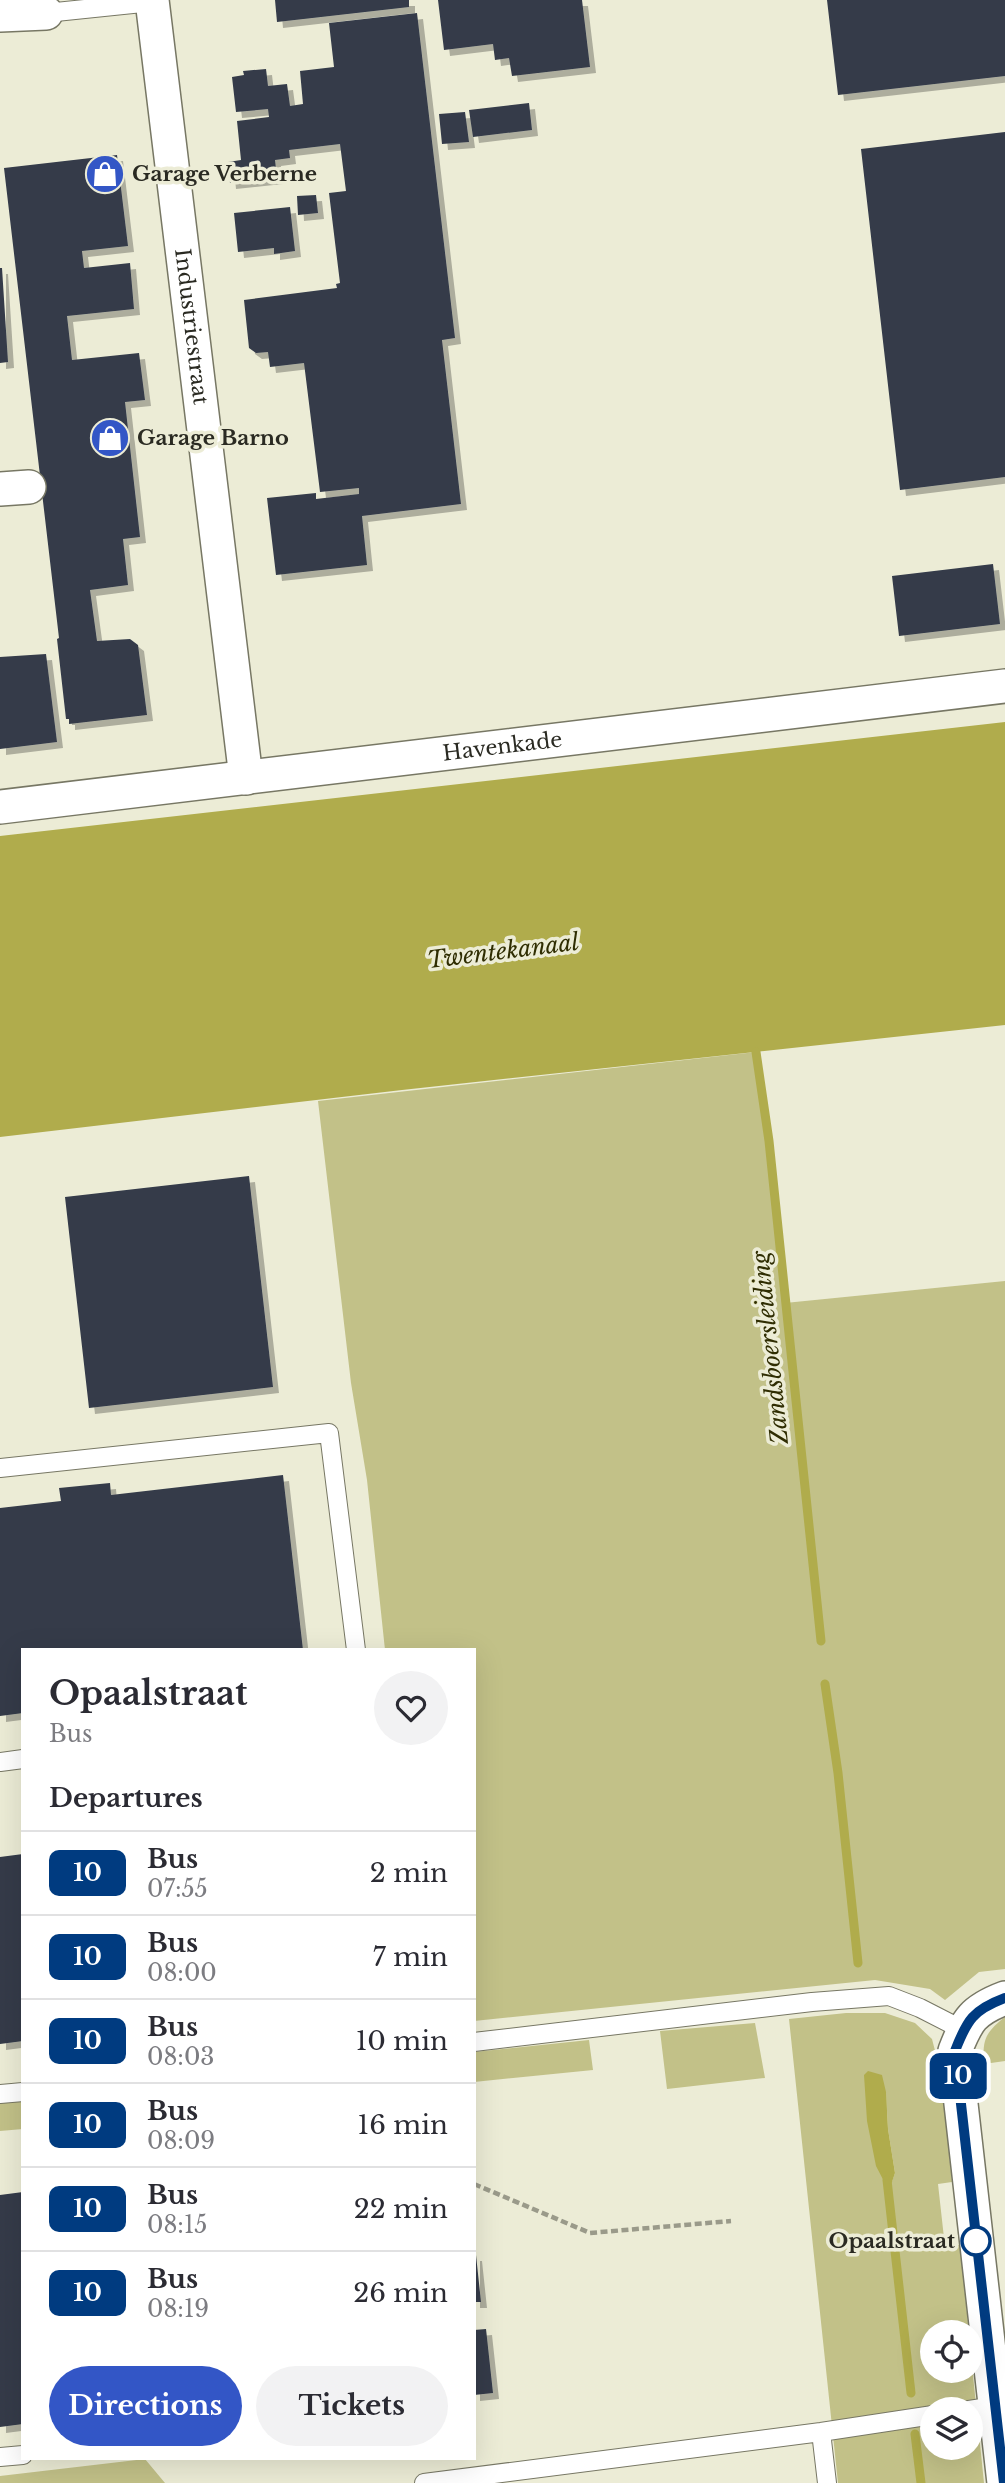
<!DOCTYPE html>
<style>
:root{--surface:#fff;--page:#f2f2f3;--text:#2b2b33;--muted:#7c7c81;--line:#e1e1e2;--accent:#3356c6}
body{margin:0;font-family:"Libre Baskerville",serif;background:var(--page);color:var(--text);height:100vh;display:flex;flex-direction:column;font-size:26px;white-space:nowrap}
*{box-sizing:border-box;margin:0}
p{font-size:23px;color:var(--muted)}
.icon{flex:none;width:38px;height:38px;fill:none;stroke:currentColor;stroke-width:2;stroke-linecap:round;stroke-linejoin:round}
.map{position:relative;flex:1;overflow:hidden}
.sheet{position:absolute;left:21px;top:1648px;width:455px;height:812px;display:flex;flex-direction:column;background:var(--surface);border-radius:0px;box-shadow:0 7px 28px #0002}
.sheet>*{flex:none}
.badge{padding:0 14px;border-radius:10px;font-size:24px;line-height:46px}
.fabs{position:absolute;left:920px;top:2320px;display:grid;gap:14px}
.fabs a{display:grid;place-items:center;width:63px;height:63px;border-radius:50%;background:var(--surface);box-shadow:0 7px 28px #0002;font-size:35px}
.map>.badge{position:absolute;translate:-50% -50%;box-shadow:0 0 0 4px #fff}
h2{padding:0 28px;font-size:26px;line-height:63px}
.round{display:grid;place-items:center;flex:none;width:74px;height:74px;border-radius:37px;background:var(--page)}
.head{display:flex;align-items:center;justify-content:space-between;height:119px;padding:0 28px}
h1{font-size:33px;font-weight:700;line-height:52px}
.button{display:flex;gap:14px;margin-top:auto;padding:14px 28px}
.button a{flex:1;height:80px;border-radius:42px;background:var(--accent);color:#fff;font-size:28px;font-weight:700;line-height:80px;text-align:center}
.button a+a{background:var(--page);color:var(--text)}
ul{padding:0;list-style:none}
li{display:flex;align-items:center;gap:21px;height:84px;padding:0 28px;border-top:2px solid var(--line)}
li div{flex:1}
li b{display:block;font-size:26px}
li em{font-style:normal}
li .badge{min-width:77px;font-weight:700;text-align:center}
.map>svg:first-child{display:block}
</style>
<div class="map">
<svg width="1005" height="2483" viewBox="0 0 1005 2483">
<defs>
<filter id="shadow"><feDropShadow dx="6" dy="6" stdDeviation="0" flood-color="#0004"/></filter>
</defs>
<rect width="100%" height="100%" fill="#ececd6"/>
<path fill="#c2c188" fill-rule="evenodd" d="M 756,1052 L 769,1141 L 785,1303 L 1005,1281 L 1005,1969 L 979,1972 L 945,2000 L 930,1989 L 875,1980 L 474,2021 L 474,1650 L 385,1650 L 367,1480 L 351,1383 L 318,1101 Z
M 846,2013 L 885,2013 L 915,2023 L 932,2039 L 941,2074 L 952,2182 L 938,2184 L 945,2247 L 960,2245 L 969,2333 L 933,2333 L 933,2371 L 971,2371 L 971,2356 L 984,2483 L 838,2483 L 789,2019 ZM 886,2092 L 888,2129 L 895,2173 L 889,2190 ZM 933,2410 L 971,2410 L 971,2448 L 933,2448 Z
M 1005,2017 L 1005,2061 L 984,2064 C 982,2039 986,2032 1005,2017 Z
M 755,2023 L 765,2078 L 667,2089 L 660,2031 Z
M 589,2040 L 593,2070 L 474,2082 L 474,2052 Z
M 23,2100 L 23,2129 L 0,2131 L 0,2103 Z
M 145,2459 L 165,2483 L 0,2483 L 0,2476 Z"/>
<path fill="#b0ac4c" d="M 1005,722 L 1005,1025 L 402,1090 L 0,1137 L 0,836 Z
M 868,2071 L 882,2075 L 886,2092 L 888,2129 L 895,2173 L 889,2191 L 876,2166 L 867,2121 L 864,2075 Z"/>
<g fill="none" stroke-linecap="round" stroke-linejoin="round">
<path stroke="#b0ac4c" stroke-width="9" d="M 756,1052 L 769,1141 L 821,1641
M 825,1684 L 838,1773 L 858,1963
M 887,2180 L 911,2393
M 915,2434 L 921,2483"/>
</g>
<path fill="#343b4a" filter="url(#shadow)" d="M 275,0 L 409,0 L 409,7 L 277,22 Z
M 438,0 L 582,0 L 590,67 L 512,76 L 509,58 L 495,60 L 493,44 L 444,50 Z
M 827,0 L 1005,0 L 1005,76 L 838,95 Z
M 417,13 L 455,338 L 442,340 L 461,504 L 362,516 L 367,565 L 276,575 L 267,498 L 316,493 L 316,499 L 359,494 L 359,488 L 320,492 L 304,363 L 270,367 L 268,352 L 256,353 L 249,348 L 244,300 L 337,288 L 336,284 L 340,283 L 329,193 L 346,191 L 340,144 L 289,150 L 290,158 L 275,160 L 277,178 L 230,183 L 228,162 L 241,160 L 237,121 L 269,117 L 268,109 L 236,112 L 232,77 L 244,75 L 243,71 L 266,69 L 268,86 L 287,84 L 290,106 L 303,104 L 300,71 L 334,67 L 329,23 Z
M 529,103 L 532,130 L 473,137 L 469,110 Z
M 465,112 L 469,142 L 442,144 L 439,114 Z
M 1005,132 L 1005,477 L 900,490 L 861,149 Z
M 117,155 L 128,246 L 82,251 L 84,268 L 130,263 L 134,309 L 67,316 L 72,360 L 139,353 L 145,400 L 125,402 L 140,537 L 123,539 L 128,585 L 90,590 L 97,641 L 130,639 L 138,645 L 147,715 L 69,724 L 69,719 L 66,719 L 57,639 L 59,638 L 4,168 Z
M 316,195 L 318,213 L 298,215 L 297,196 Z
M 290,207 L 295,251 L 274,254 L 274,248 L 238,252 L 234,213 Z
M 0,268 L 2,268 L 8,362 L 0,363 Z
M 993,564 L 1000,624 L 899,636 L 892,576 Z
M 46,654 L 57,742 L 0,749 L 0,657 Z
M 249,1176 L 273,1387 L 89,1408 L 65,1197 Z
M 283,1475 L 303,1650 L 23,1650 L 23,1713 L 0,1716 L 0,1508 L 61,1501 L 59,1488 L 110,1483 L 111,1495 Z
M 23,1854 L 23,2041 L 0,2044 L 0,1857 Z
M 23,2192 L 23,2424 L 0,2427 L 0,2195 Z
M 474,2255 L 476,2255 L 481,2302 L 474,2302 Z
M 486,2329 L 493,2393 L 474,2395 L 474,2330 Z"/>
<g fill="none" stroke-linecap="round" stroke-linejoin="round">
<g stroke="#777764" stroke-width="20">
<path id="lane" d="M 46,13 L 152,2
M 0,1468 L 329,1433 L 356,1650
M 0,1762 L 23,1759
M 474,2042 L 812,2002 L 889,1996 L 920,2008 L 963,2030
M 0,2094 L 23,2092
M 969,2410 L 995,2406
M 821,2432 L 827,2483
M 0,2457 L 23,2455
M 424,2483 L 821,2432 L 933,2415"/>
</g>
<g stroke="#777764" stroke-width="36">
<g id="street">
<path id="s1" d="M 152,0 L 246,778"/>
<path d="M 0,15 L 46,13"/>
<path d="M 0,489 L 29,487"/>
<path id="s2" d="M 0,807 L 1005,686"/>
<path d="M 1004,2483 L 955,2051 C 967,2020 973,2010 1005,1998"/>
</g>
</g>
<path stroke="#9a9a8a" stroke-width="4.5" stroke-dasharray="7 3.5" stroke-linecap="butt" d="M 474,2184 L 590,2233 L 731,2221"/>
<use href="#lane" stroke="#fff" stroke-width="18"/>
<use href="#street" stroke="#fff" stroke-width="33"/>
</g>
<g fill="none" stroke-linecap="round" stroke-linejoin="round">
<g stroke="#fff" stroke-width="16">
<path id="line" d="M 1004,2483 L 955,2051 C 967,2020 973,2010 1005,1998"/>
</g>
<use href="#line" stroke="#003b80" stroke-width="10"/>
</g>
<defs>
<g id="shop-disc" transform="scale(2.0125)"><circle r="9.5" fill="#3356c6" stroke="#ececd6"/><path d="M-5-2.5h2.3a2.7 3.5 0 0 1 5.4 0H5L5.5 6h-11ZM-1.5-2.5h3a1.5 2.3 0 0 0-3 0Z" fill="#fff"/></g>
</defs>
<g fill-rule="evenodd">
<use href="#shop-disc" x="105" y="174"/>
<use href="#shop-disc" x="110" y="438"/>
</g>
<circle fill="#fff" stroke="#003b80" stroke-width="3.5" cx="976" cy="2241" r="14"/>
<g text-anchor="middle" dominant-baseline="central" stroke-width="7" stroke-linejoin="round" paint-order="stroke">
<g font-size="21" font-weight="bold" fill="#2a2a22" stroke="#ececd6" text-anchor="start">
<text x="132" y="174">Garage Verberne</text>
<text x="137" y="438">Garage Barno</text>
</g>
<g font-size="21" fill="#2a2a22" stroke="#ececd6">
<text stroke="none"><textPath href="#s1" startOffset="329">Industriestraat</textPath></text>
<text stroke="none"><textPath href="#s2" startOffset="506">Havenkade</textPath></text>
</g>
<g font-size="21" font-weight="bold" fill="#2a2a22" stroke="#ececd6" text-anchor="end">
<text x="955" y="2241">Opaalstraat</text>
</g>
<g font-size="23" font-style="italic" fill="#2f2d02" stroke="#ececd6">
<text transform="translate(503 951) rotate(-7)">Twentekanaal</text>
<text transform="translate(770 1348) rotate(-96)">Zandsboersleiding</text>
</g>
</g>
</svg>
<div class="fabs">
<a><svg class="icon" aria-label="locate" viewBox="0 0 24 24"><circle cx="12" cy="12" r="6"/><path d="M12 2v4M12 18v4M2 12h4M18 12h4"/></svg></a>
<a><svg class="icon" aria-label="layers" viewBox="0 0 24 24"><path d="M12 4l9 5-9 5-9-5zM3 14l9 5 9-5"/></svg></a>
</div>
<b class="badge" style="left:958px;top:2076px;background:#003b80;color:#fff">10</b>
<section class="sheet">
<div class="head"><div><h1>Opaalstraat</h1><p>Bus</p></div><a class="round"><svg class="icon" aria-label="heart" viewBox="0 0 24 24"><path d="M12 20l-8-8c-3-5 5-10 8-4 3-6 11-1 8 4z"/></svg></a></div>
<h2>Departures</h2>
<ul>
<li><span class="badge" style="background:#003b80;color:#fff">10</span><div><b>Bus</b><p>07:55</p></div><em>2 min</em></li>
<li><span class="badge" style="background:#003b80;color:#fff">10</span><div><b>Bus</b><p>08:00</p></div><em>7 min</em></li>
<li><span class="badge" style="background:#003b80;color:#fff">10</span><div><b>Bus</b><p>08:03</p></div><em>10 min</em></li>
<li><span class="badge" style="background:#003b80;color:#fff">10</span><div><b>Bus</b><p>08:09</p></div><em>16 min</em></li>
<li><span class="badge" style="background:#003b80;color:#fff">10</span><div><b>Bus</b><p>08:15</p></div><em>22 min</em></li>
<li><span class="badge" style="background:#003b80;color:#fff">10</span><div><b>Bus</b><p>08:19</p></div><em>26 min</em></li>
</ul>
<div class="button"><a>Directions</a><a>Tickets</a></div>
</section>
</div>
